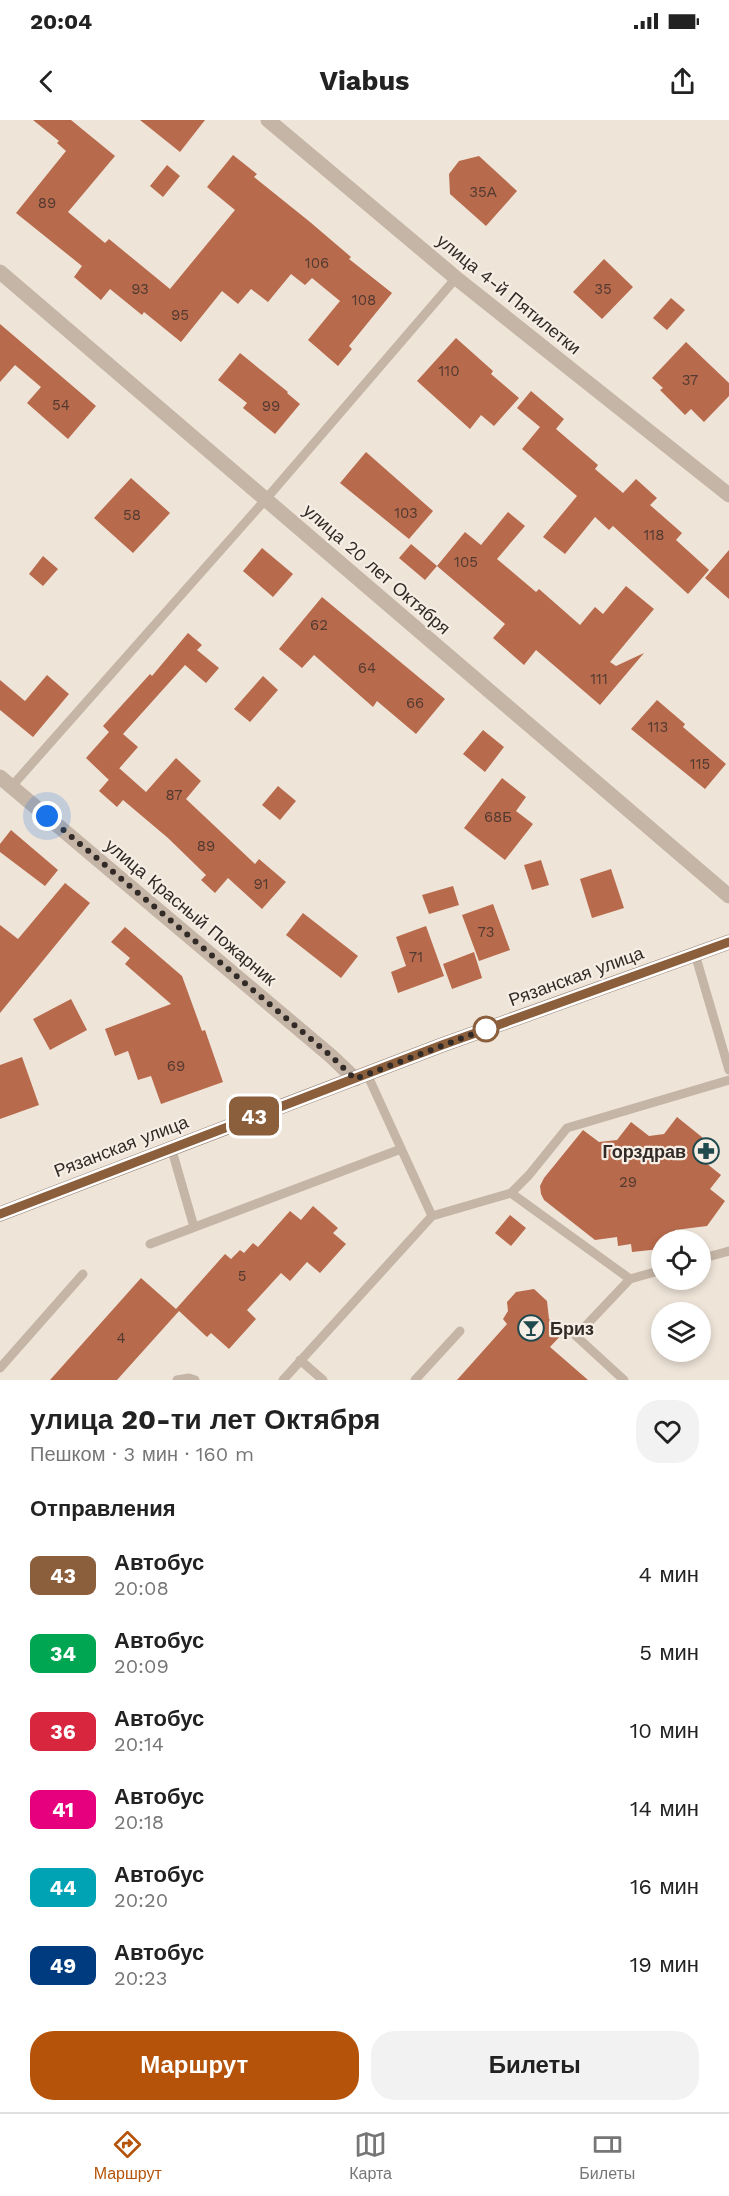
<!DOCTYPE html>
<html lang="ru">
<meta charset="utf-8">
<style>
:root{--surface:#fff;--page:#f2f2f2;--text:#222;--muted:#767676;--line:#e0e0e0;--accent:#b45309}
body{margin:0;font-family:"Work Sans",sans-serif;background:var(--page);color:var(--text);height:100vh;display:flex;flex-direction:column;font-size:22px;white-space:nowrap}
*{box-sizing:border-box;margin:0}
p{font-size:20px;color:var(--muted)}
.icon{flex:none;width:33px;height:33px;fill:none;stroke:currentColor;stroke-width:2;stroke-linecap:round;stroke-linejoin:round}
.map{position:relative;height:1260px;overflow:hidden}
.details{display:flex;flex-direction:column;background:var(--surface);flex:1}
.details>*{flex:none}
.badge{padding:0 12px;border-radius:9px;font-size:21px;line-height:39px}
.fabs{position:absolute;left:651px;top:1110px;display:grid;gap:12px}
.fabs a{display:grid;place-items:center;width:60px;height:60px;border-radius:50%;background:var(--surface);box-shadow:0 3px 9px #0003;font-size:30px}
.you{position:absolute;width:30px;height:30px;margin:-15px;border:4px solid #fff;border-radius:50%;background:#1a73e8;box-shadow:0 0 0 9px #1a73e833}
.map>.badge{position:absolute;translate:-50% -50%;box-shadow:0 0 0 3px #fff}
h2{padding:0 30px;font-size:22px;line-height:54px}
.round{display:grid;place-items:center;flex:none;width:63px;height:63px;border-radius:24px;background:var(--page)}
.headline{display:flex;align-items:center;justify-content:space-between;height:102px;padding:0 30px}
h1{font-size:28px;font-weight:700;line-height:45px}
.button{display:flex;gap:12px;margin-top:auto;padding:12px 30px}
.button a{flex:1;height:69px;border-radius:24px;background:var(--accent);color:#fff;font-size:24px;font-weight:700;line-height:69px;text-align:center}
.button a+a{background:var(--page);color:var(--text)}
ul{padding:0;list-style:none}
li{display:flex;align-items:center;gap:18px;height:78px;padding:0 30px}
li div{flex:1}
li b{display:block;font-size:22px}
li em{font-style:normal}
li .badge{min-width:66px;font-weight:700;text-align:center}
.status{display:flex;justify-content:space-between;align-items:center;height:42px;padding:0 30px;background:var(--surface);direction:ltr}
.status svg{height:16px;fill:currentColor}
header{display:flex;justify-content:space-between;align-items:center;height:78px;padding:0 30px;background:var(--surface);font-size:27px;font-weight:700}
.menu{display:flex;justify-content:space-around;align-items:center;height:84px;border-top:2px solid var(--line);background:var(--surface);font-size:16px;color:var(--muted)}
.menu a{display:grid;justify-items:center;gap:3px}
.menu .on{color:var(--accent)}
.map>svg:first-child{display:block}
</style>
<div class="status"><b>20:04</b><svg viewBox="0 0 49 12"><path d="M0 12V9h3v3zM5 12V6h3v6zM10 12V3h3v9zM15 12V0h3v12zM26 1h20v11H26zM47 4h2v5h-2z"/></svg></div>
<header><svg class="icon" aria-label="back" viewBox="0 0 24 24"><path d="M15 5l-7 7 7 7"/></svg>Viabus<svg class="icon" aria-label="share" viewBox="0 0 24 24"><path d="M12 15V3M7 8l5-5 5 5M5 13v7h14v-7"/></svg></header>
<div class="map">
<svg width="729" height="1260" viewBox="0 0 729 1260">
<rect width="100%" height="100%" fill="#eee4d8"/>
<path fill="#b86a4c" d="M 33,0 L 71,0 L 115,36 L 68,92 L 105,123 L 109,119 L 170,169 L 235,90 L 207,67 L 233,35 L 257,54 L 254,57 L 310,102 L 351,137 L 349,139 L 392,173 L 349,226 L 352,229 L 338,246 L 308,220 L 340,181 L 312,158 L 305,165 L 291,154 L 268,182 L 251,169 L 238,184 L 222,171 L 181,222 L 144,192 L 142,195 L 110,169 L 101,180 L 74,157 L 82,146 L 16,93 L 66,31 L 57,23 L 59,21 Z
M 140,0 L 205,0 L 180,32 Z
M 479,36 L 517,71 L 486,106 L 450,74 L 449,54 L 459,41 Z
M 167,45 L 180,56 L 163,77 L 150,66 Z
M 604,139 L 633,167 L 602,199 L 573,172 Z
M 671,178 L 685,190 L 667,210 L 653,198 Z
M 0,204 L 96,286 L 68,319 L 27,283 L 41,267 L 15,245 L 0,262 Z
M 456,218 L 493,251 L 491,254 L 519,278 L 494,306 L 481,295 L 470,309 L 417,261 Z
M 686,222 L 729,263 L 729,276 L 704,302 L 691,289 L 685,295 L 660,270 L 663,268 L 652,258 Z
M 240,233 L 288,272 L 287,273 L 300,284 L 275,314 L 243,288 L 247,283 L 218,260 Z
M 531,271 L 564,299 L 556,309 L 598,345 L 595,349 L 623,373 L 636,359 L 657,378 L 650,385 L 682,413 L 676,420 L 709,450 L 688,474 L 613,406 L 609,410 L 595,397 L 565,434 L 543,417 L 577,376 L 522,329 L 540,307 L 517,288 Z
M 366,332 L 433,391 L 409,419 L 340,363 Z
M 131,358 L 170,393 L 133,433 L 94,398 Z
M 508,392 L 525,406 L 497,439 L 536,472 L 539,469 L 580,505 L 595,487 L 603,494 L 626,466 L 654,489 L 610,542 L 616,546 L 644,533 L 600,585 L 536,530 L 524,545 L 507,530 L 493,518 L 505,504 L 437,446 L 425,460 L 399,438 L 411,424 L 437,446 L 465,412 L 481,425 Z
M 262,428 L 293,454 L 273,477 L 243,451 Z
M 729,430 L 729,479 L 705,458 Z
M 43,436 L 58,449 L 43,466 L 29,454 Z
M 322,477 L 445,579 L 416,614 L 377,581 L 373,587 L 314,535 L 302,548 L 279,529 Z
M 188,513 L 202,525 L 197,530 L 219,548 L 206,563 L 185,545 L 123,614 L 138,627 L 109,660 L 86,638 L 109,612 L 103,606 L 150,554 L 152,556 Z
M 47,555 L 69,574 L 33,617 L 0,590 L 0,560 L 25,581 Z
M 263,556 L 278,570 L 250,602 L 234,589 Z
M 657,580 L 685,604 L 683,607 L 726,644 L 705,669 L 631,609 Z
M 483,610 L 504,627 L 485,652 L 463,634 Z
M 176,638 L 201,661 L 186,679 L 255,744 L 259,739 L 286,762 L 262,789 L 228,758 L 215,773 L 201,760 L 206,755 L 168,718 L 123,680 L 117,687 L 99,671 L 119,648 L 146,672 Z
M 502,658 L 526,677 L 516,691 L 533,704 L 505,740 L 464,708 Z
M 278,666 L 296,681 L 280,700 L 262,685 Z
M 11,710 L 58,750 L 45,766 L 0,732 L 0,724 Z
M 541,740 L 549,765 L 532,770 L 524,745 Z
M 611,749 L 624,788 L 592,798 L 580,759 Z
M 65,763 L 90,783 L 0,893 L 0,805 L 18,819 Z
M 453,766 L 459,785 L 429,794 L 422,775 Z
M 493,784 L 510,830 L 479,841 L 462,795 Z
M 303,793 L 358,836 L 341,858 L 286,815 Z
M 426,806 L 444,856 L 398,873 L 391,852 L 406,846 L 396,817 Z
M 125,807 L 182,856 L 202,911 L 205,910 L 223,962 L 161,984 L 151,956 L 138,960 L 128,931 L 115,936 L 105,909 L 171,884 L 125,844 L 130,838 L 111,822 Z
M 474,832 L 482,858 L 452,869 L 443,844 Z
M 71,879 L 87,910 L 50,930 L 33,899 Z
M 22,937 L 39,985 L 0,999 L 0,945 Z
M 677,997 L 718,1030 L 706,1043 L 721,1055 L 710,1069 L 725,1081 L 707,1106 L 675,1110 L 676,1119 L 658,1121 L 660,1129 L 632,1132 L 631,1124 L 618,1126 L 617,1117 L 595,1120 L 544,1080 L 541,1074 L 540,1066 L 544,1058 L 583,1010 L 599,1022 L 617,1020 L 631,1002 L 649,1016 L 664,1014 Z
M 313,1086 L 338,1108 L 333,1113 L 346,1124 L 320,1153 L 307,1142 L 290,1161 L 281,1153 L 247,1190 L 256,1199 L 229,1229 L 211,1213 L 207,1217 L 179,1191 L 117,1260 L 50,1260 L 141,1158 L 176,1189 L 225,1134 L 231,1139 L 240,1130 L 244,1133 L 253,1123 L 258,1127 L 290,1091 L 301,1100 Z
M 510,1095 L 526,1108 L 511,1126 L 495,1113 Z
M 534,1169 L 547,1181 L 549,1199 L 564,1212 L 550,1227 L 588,1260 L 457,1260 L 507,1204 L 503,1199 L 508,1191 L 507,1182 L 516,1172 Z"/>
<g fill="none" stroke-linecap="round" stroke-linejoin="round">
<path stroke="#c4b5a6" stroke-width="9" d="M 12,666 L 266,379 L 456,158
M 695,834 L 729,950
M 171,1027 L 194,1107
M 432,1096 L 511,1073
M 150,1124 L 401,1029
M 700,1139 L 729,1131
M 662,1150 L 630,1159 L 511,1073 L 529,1055 L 567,1008 L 729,960
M 300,1240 L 323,1260
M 0,1248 L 83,1154
M 177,1260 L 189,1258 L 195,1260
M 283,1260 L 432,1096 L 367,954
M 415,1260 L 460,1211
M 624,1260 L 576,1216 L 630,1159"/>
<path stroke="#c4b5a6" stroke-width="15" d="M 268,0 L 456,158 L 729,375
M 0,152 L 729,776
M 0,657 L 331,936 L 355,959"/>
<path stroke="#978478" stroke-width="15" d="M 0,1094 L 442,925 L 729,822"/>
</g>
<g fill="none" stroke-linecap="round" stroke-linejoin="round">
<g stroke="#fff" stroke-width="14">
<path id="line" d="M 0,1094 L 442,925 L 729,822"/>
</g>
<use href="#line" stroke="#8b5e3c" stroke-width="9"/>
<path stroke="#312a26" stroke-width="6" stroke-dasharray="0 10.8" d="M 47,696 L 331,936 L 355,959 L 486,909"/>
</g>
<defs>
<g id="pharmacy-ring" transform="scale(1.35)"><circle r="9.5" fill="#f6eee4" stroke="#20494e" stroke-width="1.5"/><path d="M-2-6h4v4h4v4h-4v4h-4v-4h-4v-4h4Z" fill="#20494e"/></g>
<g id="bar-ring" transform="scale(1.35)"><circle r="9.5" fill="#f6eee4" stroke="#20494e" stroke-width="1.5"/><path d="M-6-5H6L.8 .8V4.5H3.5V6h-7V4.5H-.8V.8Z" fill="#20494e"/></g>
</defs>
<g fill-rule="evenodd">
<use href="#pharmacy-ring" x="706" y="1031"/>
<use href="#bar-ring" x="531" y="1208"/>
</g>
<circle fill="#fff" stroke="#8b5e3c" stroke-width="3" cx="486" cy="909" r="12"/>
<g text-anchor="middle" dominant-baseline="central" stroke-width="4.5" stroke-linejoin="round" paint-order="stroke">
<g font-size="15" fill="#533a30">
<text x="483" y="72">35А</text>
<text x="47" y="83">89</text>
<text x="317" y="143">106</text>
<text x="140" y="169">93</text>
<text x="603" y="169">35</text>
<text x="364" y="180">108</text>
<text x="180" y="195">95</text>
<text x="449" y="251">110</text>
<text x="690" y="260">37</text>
<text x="61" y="285">54</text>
<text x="271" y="286">99</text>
<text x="406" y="393">103</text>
<text x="132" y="395">58</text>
<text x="654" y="415">118</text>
<text x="466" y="442">105</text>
<text x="319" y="505">62</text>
<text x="367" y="548">64</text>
<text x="599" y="559">111</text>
<text x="415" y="583">66</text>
<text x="658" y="607">113</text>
<text x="700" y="644">115</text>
<text x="174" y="675">87</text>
<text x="498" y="697">68Б</text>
<text x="206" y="726">89</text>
<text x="261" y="764">91</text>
<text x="486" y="812">73</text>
<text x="416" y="837">71</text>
<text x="176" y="946">69</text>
<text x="628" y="1062">29</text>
<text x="242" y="1156">5</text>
<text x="121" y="1218">4</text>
</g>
<g font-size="18" fill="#312a26" stroke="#f6eee4">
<text transform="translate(509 174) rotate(39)">улица 4-й Пятилетки</text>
<text transform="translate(377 449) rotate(41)">улица 20 лет Октября</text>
<text transform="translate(191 792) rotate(40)">улица Красный Пожарник</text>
<text transform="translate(576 856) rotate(-20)">Рязанская улица</text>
<text transform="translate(121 1026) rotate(-21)">Рязанская улица</text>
</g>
<g font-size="18" font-weight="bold" fill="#312a26" stroke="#f6eee4" text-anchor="end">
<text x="686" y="1031">Горздрав</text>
<text x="550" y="1208" text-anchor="start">Бриз</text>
</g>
</g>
</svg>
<div class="fabs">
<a><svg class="icon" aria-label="locate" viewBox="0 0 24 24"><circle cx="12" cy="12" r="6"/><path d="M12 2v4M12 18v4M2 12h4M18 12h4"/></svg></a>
<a><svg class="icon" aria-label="layers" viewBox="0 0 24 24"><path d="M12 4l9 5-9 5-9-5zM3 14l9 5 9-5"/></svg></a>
</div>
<div class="you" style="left:47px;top:696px"></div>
<b class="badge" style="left:254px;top:996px;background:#8b5e3c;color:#fff">43</b>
</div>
<section class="details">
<div class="headline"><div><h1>улица 20-ти лет Октября</h1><p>Пешком · 3 мин · 160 m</p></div><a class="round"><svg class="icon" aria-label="heart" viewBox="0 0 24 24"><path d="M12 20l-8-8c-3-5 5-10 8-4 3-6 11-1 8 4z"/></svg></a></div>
<h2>Отправления</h2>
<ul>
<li><span class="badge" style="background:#8b5e3c;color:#fff">43</span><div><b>Автобус</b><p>20:08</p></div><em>4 мин</em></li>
<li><span class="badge" style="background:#00a651;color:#fff">34</span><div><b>Автобус</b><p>20:09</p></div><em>5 мин</em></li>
<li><span class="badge" style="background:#d7263d;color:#fff">36</span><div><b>Автобус</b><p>20:14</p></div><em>10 мин</em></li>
<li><span class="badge" style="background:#e6007e;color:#fff">41</span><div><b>Автобус</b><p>20:18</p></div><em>14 мин</em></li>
<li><span class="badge" style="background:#00a3b4;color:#fff">44</span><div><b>Автобус</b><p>20:20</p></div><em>16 мин</em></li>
<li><span class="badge" style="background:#003b80;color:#fff">49</span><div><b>Автобус</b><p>20:23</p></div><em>19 мин</em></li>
</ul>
<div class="button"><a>Маршрут</a><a>Билеты</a></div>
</section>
<nav class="menu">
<a class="on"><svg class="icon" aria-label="directions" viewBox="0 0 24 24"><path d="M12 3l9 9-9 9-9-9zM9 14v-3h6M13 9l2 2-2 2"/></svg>Маршрут</a>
<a><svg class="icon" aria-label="map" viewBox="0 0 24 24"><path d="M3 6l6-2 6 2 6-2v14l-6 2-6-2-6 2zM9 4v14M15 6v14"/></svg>Карта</a>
<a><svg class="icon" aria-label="tickets" viewBox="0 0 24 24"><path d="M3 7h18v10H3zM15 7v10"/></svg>Билеты</a>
</nav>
